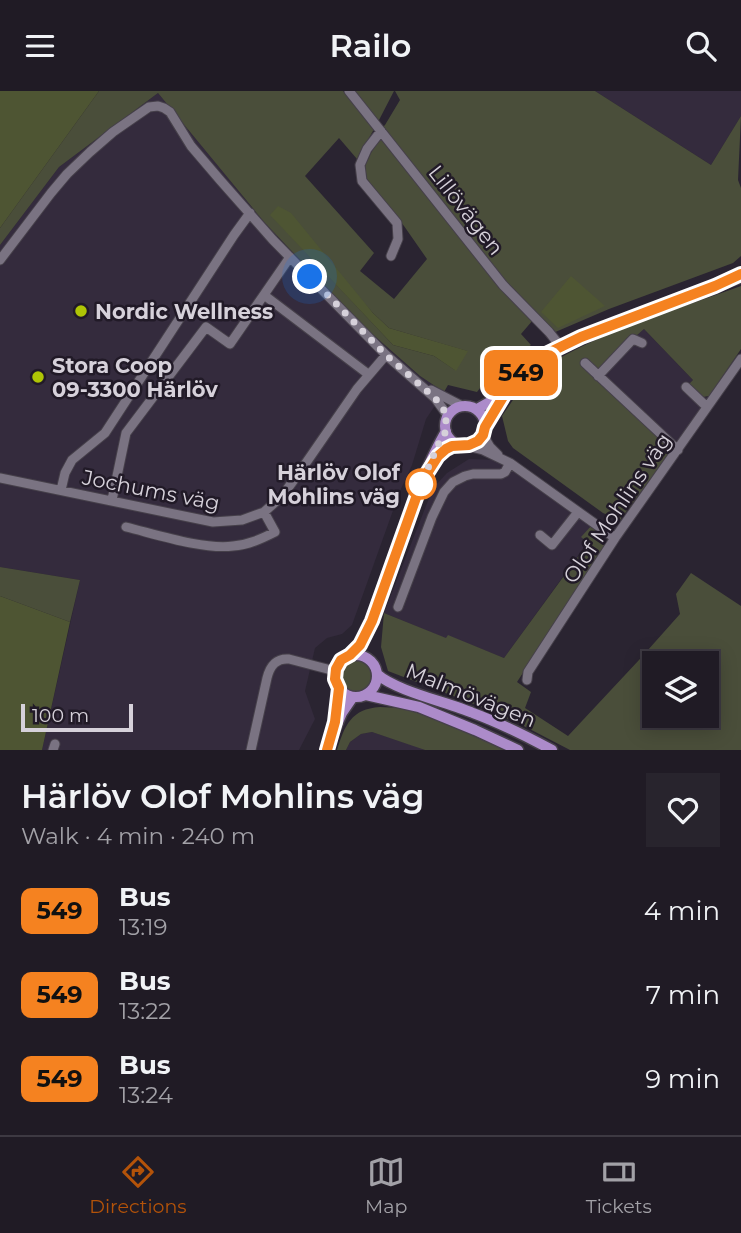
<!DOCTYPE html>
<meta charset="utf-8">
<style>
:root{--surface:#201b25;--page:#28242d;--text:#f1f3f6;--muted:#a2a1a7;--line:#3d3942;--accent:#b45309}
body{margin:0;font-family:Montserrat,sans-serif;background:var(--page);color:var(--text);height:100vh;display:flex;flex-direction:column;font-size:26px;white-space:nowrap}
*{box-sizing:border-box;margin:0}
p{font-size:23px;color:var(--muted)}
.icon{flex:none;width:38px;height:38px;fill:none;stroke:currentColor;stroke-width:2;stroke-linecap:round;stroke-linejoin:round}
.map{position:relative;height:659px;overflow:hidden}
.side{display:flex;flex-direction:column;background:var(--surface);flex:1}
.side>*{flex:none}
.badge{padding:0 14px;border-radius:10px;font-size:24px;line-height:46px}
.buttons{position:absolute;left:642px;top:560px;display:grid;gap:14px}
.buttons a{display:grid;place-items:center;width:77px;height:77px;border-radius:0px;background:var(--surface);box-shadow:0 4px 18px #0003,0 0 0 2px var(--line);font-size:35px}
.scale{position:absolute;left:21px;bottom:18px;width:112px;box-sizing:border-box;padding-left:7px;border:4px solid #d6d1da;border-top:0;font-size:19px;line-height:24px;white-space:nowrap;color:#d6d1da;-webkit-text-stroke:5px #211a27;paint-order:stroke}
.you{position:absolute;width:35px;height:35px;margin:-18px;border:5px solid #fff;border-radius:50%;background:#1a73e8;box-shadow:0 0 0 10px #1a73e833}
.map>.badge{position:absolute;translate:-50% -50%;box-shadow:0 0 0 4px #fff}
.round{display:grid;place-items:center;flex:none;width:74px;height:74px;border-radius:0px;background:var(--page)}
.headline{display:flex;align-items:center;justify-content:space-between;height:119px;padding:0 21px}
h1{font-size:33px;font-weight:600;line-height:52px}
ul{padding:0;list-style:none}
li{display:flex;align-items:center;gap:21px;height:84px;padding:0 21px}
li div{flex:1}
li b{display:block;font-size:26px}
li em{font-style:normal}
li .badge{min-width:77px;font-weight:700;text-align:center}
header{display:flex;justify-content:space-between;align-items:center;height:91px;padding:0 21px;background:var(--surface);font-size:32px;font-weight:600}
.menu{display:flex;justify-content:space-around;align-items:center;height:98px;border-top:2px solid var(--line);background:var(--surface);font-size:19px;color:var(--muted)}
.menu a{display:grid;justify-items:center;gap:4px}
.menu .selected{color:var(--accent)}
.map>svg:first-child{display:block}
</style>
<header><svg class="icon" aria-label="menu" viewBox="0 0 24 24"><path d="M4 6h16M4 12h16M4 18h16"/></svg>Railo<svg class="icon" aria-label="search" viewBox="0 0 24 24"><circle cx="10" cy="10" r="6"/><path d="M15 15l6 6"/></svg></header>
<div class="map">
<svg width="741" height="659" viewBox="0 0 741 659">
<rect width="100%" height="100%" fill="#2a2431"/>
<path fill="#342b3d" d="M 595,0 L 741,0 L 741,25 L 711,74 Z
M 158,2 L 265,132 L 361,233 L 420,285 L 444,301 L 426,328 L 412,374 L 400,400 L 352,534 L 342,543 L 327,547 L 315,557 L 305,600 L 315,628 L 299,659 L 42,659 L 80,489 L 0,476 L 0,154 L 59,76 Z
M 644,238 L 693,289 L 689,293 L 706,306 L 709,305 L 672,359 L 592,284 Z
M 469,368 L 497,369 L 591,435 L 582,446 L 588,451 L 504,567 L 449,545 L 447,548 L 384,522 L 433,397 L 447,382 Z
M 372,641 L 412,654 L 425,659 L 346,659 L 350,651 L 361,643 Z"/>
<path fill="#4a4e3a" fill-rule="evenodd" d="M 99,0 L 343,0 L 374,38 L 357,68 L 339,47 L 305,85 L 374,162 L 360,180 L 394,208 L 427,168 L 404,135 L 367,88 L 365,75 L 371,62 L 380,47 L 495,191 L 533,229 L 521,243 L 531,254 C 512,268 491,281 477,301 L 448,294 L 444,301 L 420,285 L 361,233 L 265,132 L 158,2 L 59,76 L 0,154 L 0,137 ZM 278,116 L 373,222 L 389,237 L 467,260 L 455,279 L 434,265 L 393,254 L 271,124 Z
M 353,0 L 394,0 L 378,31 Z
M 395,0 L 595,0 L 711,74 L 741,25 L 738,89 L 741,97 L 741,165 L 733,172 L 609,218 L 553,242 L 509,196 L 381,38 L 385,34 L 400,9 Z
M 741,195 L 741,258 L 709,305 L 703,306 L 689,293 L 693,289 L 644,238 L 592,284 L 672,359 L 620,429 L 603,422 L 513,357 L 508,350 L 502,325 L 517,303 L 531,289 L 530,286 C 591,242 671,221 741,195 Z
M 591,435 C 598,442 607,446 604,457 L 517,591 L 531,601 L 525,617 L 568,645 L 639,569 L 680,523 L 676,503 L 691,482 L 741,515 L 741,659 L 570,659 L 520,633 L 474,613 L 388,580 L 381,556 L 384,522 L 446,547 L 448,544 L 504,567 L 588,452 L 581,446 ZM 654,572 L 707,572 L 707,625 L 654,625 Z
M 0,476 L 80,489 L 70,531 L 0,505 Z
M339 585a17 17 0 1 1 34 0a17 17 0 1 1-34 0Z
M 380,616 L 401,617 L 430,626 L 506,659 L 425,659 L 372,641 L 361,643 L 350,651 L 346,659 L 337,659 C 345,634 351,618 380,616 Z"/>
<path fill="#4e5533" d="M 0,0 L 99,0 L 0,137 Z
M 278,115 L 291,122 L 373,222 L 389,237 L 468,260 L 456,280 L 434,265 L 393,254 L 270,124 Z
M 571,185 L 605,215 L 558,237 L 541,221 Z
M 0,505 L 70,531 L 42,659 L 0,659 Z"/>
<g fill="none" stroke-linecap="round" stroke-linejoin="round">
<g stroke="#46404a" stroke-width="11">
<path id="minor" d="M 349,0 L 503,194 L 549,241 L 561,256
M 381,40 L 367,58 L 360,74 L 362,90 L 397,132 L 398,148 L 391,165
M 0,169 L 51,102 L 67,83 L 90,61 L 113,41 L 149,16 L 158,15 L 164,17 L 170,21 L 191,55 L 220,89 L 273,149 L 386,264 L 435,307 L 448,325
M 264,204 L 368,283
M 585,272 L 678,359
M 598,285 L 633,248 L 642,252
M 686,296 L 707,316
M 431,299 L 462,315
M 483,344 L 490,356 L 498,364
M 467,355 L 483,359 L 510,372 L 615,447
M 0,387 L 213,431 L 242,429 L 264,421 L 272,414 L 282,405 L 299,382 L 357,298 L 386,264
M 61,399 L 65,382 L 72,369 L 105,342 L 234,144 L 250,122
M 112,409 L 126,342 L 206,236 L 230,253 L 290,166
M 126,436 C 155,443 204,459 233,455 C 248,454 261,448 275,441 L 264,421
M 540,444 L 552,454 L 578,421
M 398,516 L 432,426 L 444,401 L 453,391 L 465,385 L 473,383 L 501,383 L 505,381 L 510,372
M 527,589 L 528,581 L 615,447 L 741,268
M 53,659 L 55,653
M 251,659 L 267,587 C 270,575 276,567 289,568 L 335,580"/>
</g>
<g stroke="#46404a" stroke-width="13">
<path id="major" d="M445 335a20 20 0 1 1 40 0a20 20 0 1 1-40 0Z
M 477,318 L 493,309 L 508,296 L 520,282 L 533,272 L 561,256 L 634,225 L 741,186
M 485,336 L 503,305
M335 585a21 21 0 1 1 42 0a21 21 0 1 1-42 0Z
M 350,564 C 373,543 380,505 391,476 C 407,430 422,382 446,340
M 377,583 C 396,600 447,611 473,622 C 500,632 526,645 552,659
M 366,604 L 419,616 L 475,639 L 518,659
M 335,630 L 339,597
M 326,659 L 342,622 L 353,606"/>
</g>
<use href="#minor" stroke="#7a7382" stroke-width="9"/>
<use href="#major" stroke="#ac8bca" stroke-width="10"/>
</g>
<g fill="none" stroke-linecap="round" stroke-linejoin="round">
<g stroke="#fff" stroke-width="16">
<path id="line" d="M 327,659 L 335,631 L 339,597 L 335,588 L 336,578 L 341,569 L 350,564 L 360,554 L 372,530 L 422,390 L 438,365 L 446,358 L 452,355 L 469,354 L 478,350 L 483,344 L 485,336 L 509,296 L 520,282 L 546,263 L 581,246 L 715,195 L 741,183"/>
</g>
<use href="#line" stroke="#f58220" stroke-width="10"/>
<path stroke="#d6d1da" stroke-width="7" stroke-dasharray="0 12.6" d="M 310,186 L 386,264 L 435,307 L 448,325 L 445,332 L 446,340 L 439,352 L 421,393"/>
</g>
<g fill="#afc505" stroke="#211a27" stroke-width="2.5">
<circle cx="81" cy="220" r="7"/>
<circle cx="38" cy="286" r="7"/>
</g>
<circle fill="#fff" stroke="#f58220" stroke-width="3.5" cx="421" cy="393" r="14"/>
<g text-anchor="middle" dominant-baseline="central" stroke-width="5" stroke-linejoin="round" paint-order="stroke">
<g font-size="21" fill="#d6d1da" stroke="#211a27">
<text transform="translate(466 119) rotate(52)">Lillövägen</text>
<text transform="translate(151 399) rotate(11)">Jochums väg</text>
<text transform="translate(617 417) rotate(-56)">Olof Mohlins väg</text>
<text transform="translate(471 604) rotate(22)">Malmövägen</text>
</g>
<g font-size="21" font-weight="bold" fill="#d6d1da" stroke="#211a27" text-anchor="start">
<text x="95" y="220">Nordic Wellness</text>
<text x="52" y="274">Stora Coop<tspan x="52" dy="24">09-3300 Härlöv</tspan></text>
</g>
<g font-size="21" font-weight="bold" fill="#d6d1da" stroke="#211a27" text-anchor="end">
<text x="400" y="381">Härlöv Olof<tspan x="400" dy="24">Mohlins väg</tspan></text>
</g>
</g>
</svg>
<div class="buttons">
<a><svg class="icon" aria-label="layers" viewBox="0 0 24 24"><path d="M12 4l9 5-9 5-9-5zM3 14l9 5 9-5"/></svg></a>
</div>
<div class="scale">100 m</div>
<div class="you" style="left:310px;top:186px"></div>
<b class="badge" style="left:521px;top:282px;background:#f58220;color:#111">549</b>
</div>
<section class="side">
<div class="headline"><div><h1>Härlöv Olof Mohlins väg</h1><p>Walk · 4 min · 240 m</p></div><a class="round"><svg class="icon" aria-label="heart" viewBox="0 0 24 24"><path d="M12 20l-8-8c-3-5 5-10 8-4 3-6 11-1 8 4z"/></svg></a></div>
<ul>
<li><span class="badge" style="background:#f58220;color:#111">549</span><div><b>Bus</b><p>13:19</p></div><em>4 min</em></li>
<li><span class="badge" style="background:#f58220;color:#111">549</span><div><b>Bus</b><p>13:22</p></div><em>7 min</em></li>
<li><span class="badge" style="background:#f58220;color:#111">549</span><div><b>Bus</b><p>13:24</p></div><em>9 min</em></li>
</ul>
</section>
<nav class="menu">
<a class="selected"><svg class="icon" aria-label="directions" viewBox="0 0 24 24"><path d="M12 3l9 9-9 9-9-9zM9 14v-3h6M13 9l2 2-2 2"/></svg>Directions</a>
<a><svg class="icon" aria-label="map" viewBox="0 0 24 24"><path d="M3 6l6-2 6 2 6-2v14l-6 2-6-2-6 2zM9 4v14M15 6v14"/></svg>Map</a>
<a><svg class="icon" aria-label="tickets" viewBox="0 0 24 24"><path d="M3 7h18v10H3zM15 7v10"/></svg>Tickets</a>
</nav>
